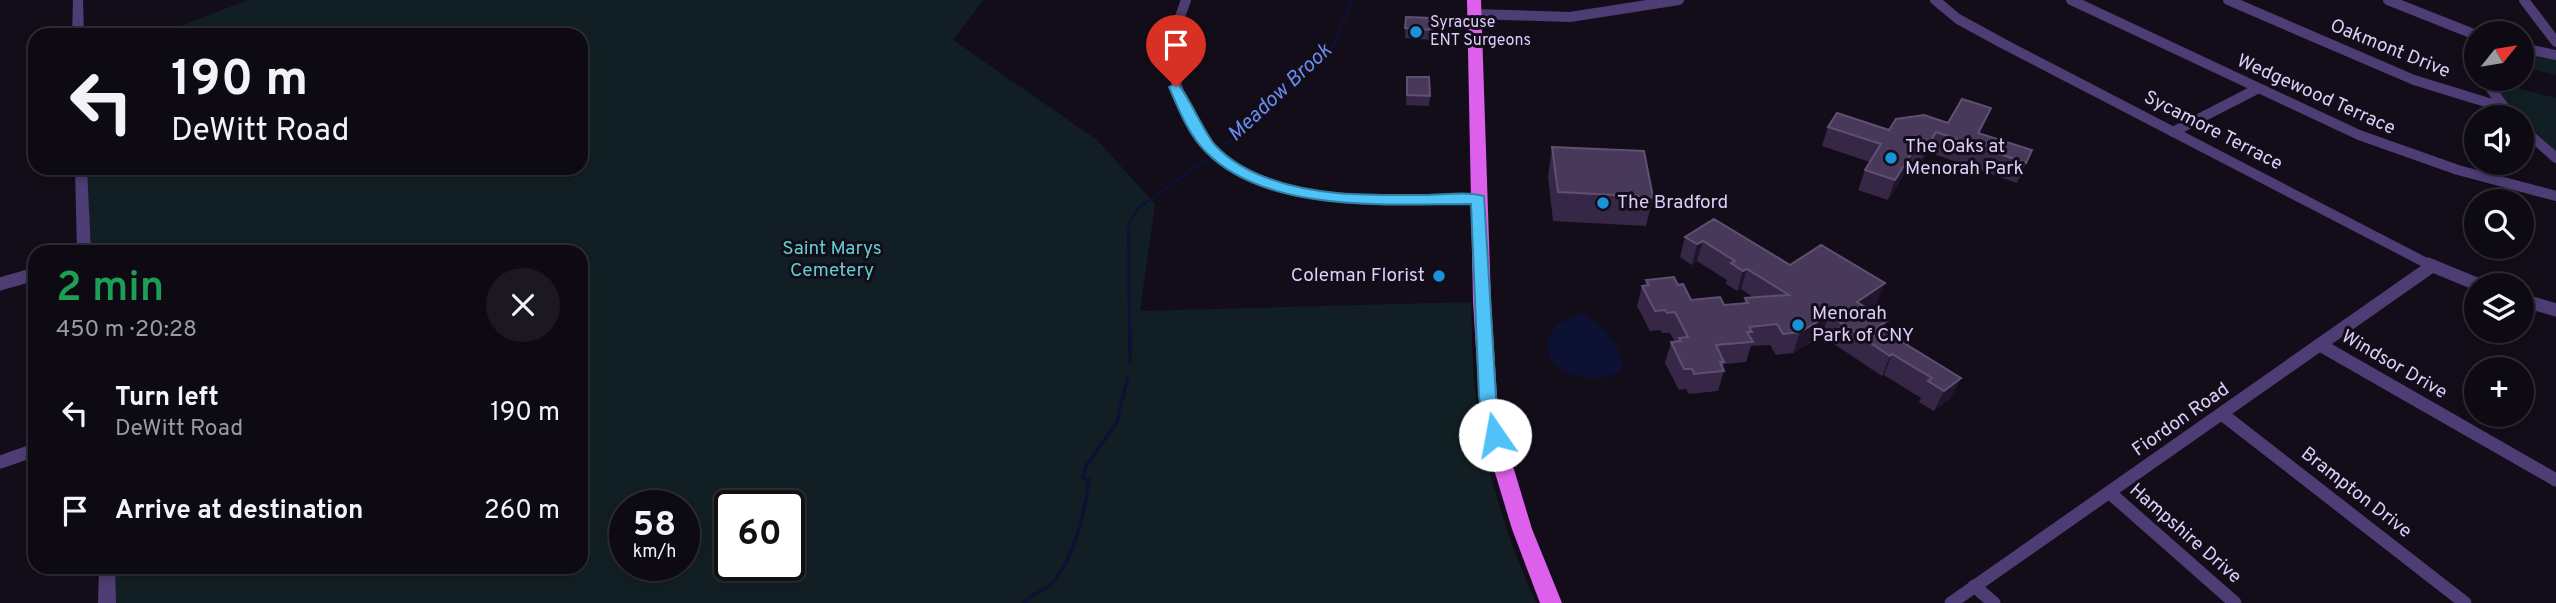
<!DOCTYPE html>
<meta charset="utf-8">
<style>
:root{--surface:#0e0a14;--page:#1c1822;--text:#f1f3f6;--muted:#9b9aa0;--line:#2e2b34}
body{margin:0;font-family:Overpass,sans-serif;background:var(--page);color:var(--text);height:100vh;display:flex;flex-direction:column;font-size:26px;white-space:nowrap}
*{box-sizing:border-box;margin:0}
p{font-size:23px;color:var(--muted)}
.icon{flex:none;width:38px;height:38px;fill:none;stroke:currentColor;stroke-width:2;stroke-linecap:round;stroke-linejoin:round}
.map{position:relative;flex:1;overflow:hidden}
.panel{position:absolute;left:28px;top:245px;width:560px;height:329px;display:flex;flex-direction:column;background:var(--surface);border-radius:21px;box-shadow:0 4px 10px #0003,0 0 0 2px var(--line)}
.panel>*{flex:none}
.banner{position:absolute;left:28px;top:28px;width:560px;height:147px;border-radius:21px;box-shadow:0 4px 10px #0003,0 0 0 2px var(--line);background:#0e0a14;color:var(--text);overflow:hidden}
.needle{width:46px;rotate:60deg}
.tools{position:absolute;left:2464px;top:21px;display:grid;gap:14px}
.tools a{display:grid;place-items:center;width:70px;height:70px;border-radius:50%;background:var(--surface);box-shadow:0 4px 10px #0003,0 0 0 2px var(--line);font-size:35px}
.speed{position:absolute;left:609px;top:490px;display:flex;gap:14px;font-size:35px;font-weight:700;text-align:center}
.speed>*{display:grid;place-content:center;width:91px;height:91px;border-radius:50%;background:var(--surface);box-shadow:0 4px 10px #0003,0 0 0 2px var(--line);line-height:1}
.speed small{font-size:18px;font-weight:400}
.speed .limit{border:4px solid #111;border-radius:10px;background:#fff;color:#111}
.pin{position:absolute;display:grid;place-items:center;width:60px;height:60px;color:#fff;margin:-72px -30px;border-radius:50% 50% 50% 0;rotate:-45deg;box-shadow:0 0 7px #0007}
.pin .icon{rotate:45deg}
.me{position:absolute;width:77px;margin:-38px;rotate:348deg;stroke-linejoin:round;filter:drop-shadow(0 0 5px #0008)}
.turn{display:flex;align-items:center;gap:24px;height:147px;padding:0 28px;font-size:32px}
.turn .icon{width:91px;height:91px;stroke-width:2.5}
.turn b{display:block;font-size:49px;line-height:60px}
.round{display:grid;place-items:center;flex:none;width:74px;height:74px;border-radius:37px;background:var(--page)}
.headline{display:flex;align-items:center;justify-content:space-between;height:119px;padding:0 28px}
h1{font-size:42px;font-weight:600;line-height:52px;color:#1e9e55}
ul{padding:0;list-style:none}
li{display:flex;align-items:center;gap:21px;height:98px;padding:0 28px}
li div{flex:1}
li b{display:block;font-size:26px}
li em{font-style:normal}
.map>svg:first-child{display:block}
.green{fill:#111f24;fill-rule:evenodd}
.water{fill:#0d1133}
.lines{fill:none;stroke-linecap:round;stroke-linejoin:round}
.stream-far1{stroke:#0d1133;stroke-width:2.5}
.stream{stroke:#0d1133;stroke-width:3.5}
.minor-far1{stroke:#4e3d74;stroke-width:10}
.minor{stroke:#4e3d74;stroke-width:13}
.tertiary{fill:#4e3d74;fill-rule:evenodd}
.primary{fill:#dd60ec;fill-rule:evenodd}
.wall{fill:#362746}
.shaded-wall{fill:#20152d}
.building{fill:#48395a;stroke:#5f5073;stroke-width:2}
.route{fill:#4fc3f7;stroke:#337fa1;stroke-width:2}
.poi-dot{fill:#1a92d8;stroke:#130d1a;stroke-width:2.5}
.labels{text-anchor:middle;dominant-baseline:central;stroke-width:6;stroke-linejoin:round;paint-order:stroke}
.far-poi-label{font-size:16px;fill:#ddcdf9;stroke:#130d1a;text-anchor:start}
.street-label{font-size:19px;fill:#ddcdf9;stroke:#130d1a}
.poi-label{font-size:19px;fill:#ddcdf9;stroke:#130d1a;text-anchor:start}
.park-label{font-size:19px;fill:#62cdcf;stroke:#130d1a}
.water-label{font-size:21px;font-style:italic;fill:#678bed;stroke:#130d1a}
</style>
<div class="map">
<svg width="2556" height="603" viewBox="0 0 2556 603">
<rect width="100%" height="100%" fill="#130d1a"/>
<g class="green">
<path d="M248 0H983L953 40 1097 140 1155 204 1140 311 1471 302C1472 334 1472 367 1476 398 1484 465 1508 542 1536 603H107V567H581V252H84L81 168H581V35H157ZM625 506H684V565H625ZM730 506H789V565H730Z"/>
<path d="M2522 49 2556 58V75L2522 67Z"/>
<path d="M2491 79H2520V89L2556 98V152L2508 106Z"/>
</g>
<path class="water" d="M1580 314C1604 323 1619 343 1624 367 1620 370 1615 374 1610 376 1588 382 1547 374 1547 345 1548 339 1553 331 1556 325Z"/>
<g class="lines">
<g class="stream-far1">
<path d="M1223 146 1268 111 1307 67 1333 47 1352 0"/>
<path d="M1129 266 1128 226 1138 208 1206 160"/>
</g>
<g class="stream">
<path d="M1129 264 1130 362"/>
<path d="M1024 603C1033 593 1047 590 1055 580 1075 554 1085 512 1089 480L1083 478 1086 466 1117 422 1128 376"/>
</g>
<g class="minor-far1">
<path d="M1186 0C1171 37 1168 77 1188 113 1192 121 1196 130 1201 137 1258 212 1394 200 1478 199"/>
<path d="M1935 0 1958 19 2000 42 2432 266"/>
<path d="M2071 0 2359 135 2458 170 2556 196"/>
<path d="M2228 0 2414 80 2502 107"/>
<path d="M2388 0 2476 35"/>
<path d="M2524 0 2556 42"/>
<path d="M1474 14 1570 17 1679 0"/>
<path d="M2522 48 2556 55"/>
<path d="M2484 79 2511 117"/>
<path d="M2522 128 2556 158"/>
<path d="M2173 132 2257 89"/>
</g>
<g class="minor">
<path d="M2428 264 2479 285"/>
<path d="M0 284 35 274"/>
<path d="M2522 300 2556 310"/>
<path d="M2322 346 2556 480"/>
<path d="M2222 414 2465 603"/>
<path d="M0 462 35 450"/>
<path d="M2110 493 2235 603"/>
<path d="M1974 586 1994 603"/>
<path d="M1951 603 2432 266"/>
</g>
<g class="tertiary">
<path d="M73 0H83L84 35H72Z"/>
<path d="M75 168H87L91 252H77Z"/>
<path d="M99 567H115L116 603H98Z"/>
</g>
<path class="primary" d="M1467 0H1481L1491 301 1497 397 1509 453 1532 529 1562 603H1540L1512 529 1489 453 1479 397 1473 301Z"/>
</g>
<g class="wall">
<path d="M1406 17 1432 18 1431 40 1405 38Z"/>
<path d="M1407 77 1430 96 1429 106 1406 105Z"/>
<path d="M1991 108 1980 134 2032 150 2017 183 1928 152 1916 173 1907 170 1888 200 1858 190 1865 170 1870 162 1822 146 1828 127 1889 130 1948 123Z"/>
<path d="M1552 147 1653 197 1646 226 1553 221 1548 176Z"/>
<path d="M1714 219 1790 265 1877 303 1869 309 1883 330 1951 398 1934 411 1919 402 1921 398 1884 375 1882 376 1822 336 1793 353 1776 355 1770 345 1751 346 1746 362 1724 364 1723 368 1724 371 1718 391 1689 394 1686 389 1679 390 1665 363 1671 342H1675L1670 333H1662L1660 330 1650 331 1637 306 1642 286 1645 285 1646 280 1678 285 1691 300 1724 305 1744 303 1745 298H1754L1741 289 1737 291 1726 284 1727 280 1697 261 1692 265 1680 257 1685 237Z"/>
</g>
<g class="shaded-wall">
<path d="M1991 108 1983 127 1974 145 1978 133Z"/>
<path d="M1936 132 1928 152 1916 173 1924 153Z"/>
<path d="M1914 150 1907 170 1888 200 1895 180Z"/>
<path d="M1703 241 1697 261 1692 265 1697 244Z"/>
<path d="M1747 269 1741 289 1737 291 1743 271Z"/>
<path d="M1885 283 1877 303 1850 323 1857 302Z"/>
<path d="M1829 315 1822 336 1793 353 1800 332Z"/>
<path d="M1887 321 1879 341 1878 327Z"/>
<path d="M1892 354 1884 375 1882 376 1890 356Z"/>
<path d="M1961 378 1951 398 1934 411 1944 391Z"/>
</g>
<g class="building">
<path d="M1406 17 1432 18V30L1405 28Z"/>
<path d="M1407 77H1429L1430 96 1407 95Z"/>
<path d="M1962 99 1991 108 1978 133 2032 150 2026 163 1936 132 1924 153 1914 150 1895 180 1865 170 1881 144 1828 127 1837 113 1889 130 1896 119 1924 115 1948 123Z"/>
<path d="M1552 147 1644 151 1653 197 1558 192Z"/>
<path d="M1714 219 1790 265 1821 245 1885 283 1857 302 1887 321 1878 327 1961 378 1944 391 1928 381 1932 378 1892 354 1890 356 1829 315 1800 332 1783 334 1777 324 1749 327 1752 332H1747L1753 342 1716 345 1724 362H1720L1724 371 1694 374 1692 369H1684L1671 342 1681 341 1679 338 1688 337 1675 312 1667 313 1665 310 1655 311 1642 286 1649 285 1646 280 1674 277 1678 285 1683 284 1691 300 1720 297 1724 305 1748 303 1745 298 1789 295 1747 269 1743 271 1731 263 1735 261 1703 241 1697 244 1685 237Z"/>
</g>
<path class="route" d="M1176 83C1184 86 1204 133 1215 145 1230 161 1250 172 1270 179 1319 197 1373 195 1424 195 1443 195 1465 191 1484 196L1496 397 1504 435 1502 439H1489L1487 435 1479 397 1471 204C1391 204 1267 214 1206 152 1188 134 1179 110 1169 87Z"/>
<g class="poi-dot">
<circle cx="1416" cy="32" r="7"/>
<circle cx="1891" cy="158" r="7"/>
<circle cx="1603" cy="203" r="7"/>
<circle cx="1439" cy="276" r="7"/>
<circle cx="1798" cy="325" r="7"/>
</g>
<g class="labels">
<g class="far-poi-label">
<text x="1430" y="23">Syracuse<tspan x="1430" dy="18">ENT Surgeons</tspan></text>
</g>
<g class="street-label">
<text transform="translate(2390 49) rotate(22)">Oakmont Drive</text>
<text transform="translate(2316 95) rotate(24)">Wedgewood Terrace</text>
<text transform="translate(2213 131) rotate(27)">Sycamore Terrace</text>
<text transform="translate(2394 365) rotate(30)">Windsor Drive</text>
<text transform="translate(2181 420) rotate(-35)">Fiordon Road</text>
<text transform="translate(2356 493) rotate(38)">Brampton Drive</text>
<text transform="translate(2185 534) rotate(41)">Hampshire Drive</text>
</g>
<g class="poi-label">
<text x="1905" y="147">The Oaks at<tspan x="1905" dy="22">Menorah Park</tspan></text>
<text x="1617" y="203">The Bradford</text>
<text x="1425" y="276" text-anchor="end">Coleman Florist</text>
<text x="1812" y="314">Menorah<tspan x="1812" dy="22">Park of CNY</tspan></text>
</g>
<g class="park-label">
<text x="832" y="249">Saint Marys<tspan x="832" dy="22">Cemetery</tspan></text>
</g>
<g class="water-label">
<text transform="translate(1280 93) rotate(-43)">Meadow Brook</text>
</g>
</g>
</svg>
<div class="tools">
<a><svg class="needle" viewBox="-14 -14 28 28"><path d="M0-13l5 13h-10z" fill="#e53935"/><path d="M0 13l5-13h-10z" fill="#9b9aa0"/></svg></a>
<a><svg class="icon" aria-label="sound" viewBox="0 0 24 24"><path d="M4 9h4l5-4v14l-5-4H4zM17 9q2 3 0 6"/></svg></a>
<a><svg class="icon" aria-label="search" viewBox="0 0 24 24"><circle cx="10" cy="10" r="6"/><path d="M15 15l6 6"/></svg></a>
<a><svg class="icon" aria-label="layers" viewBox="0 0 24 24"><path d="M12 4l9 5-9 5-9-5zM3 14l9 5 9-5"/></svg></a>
<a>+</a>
</div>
<div class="speed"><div>58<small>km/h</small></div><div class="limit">60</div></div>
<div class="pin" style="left:1176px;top:87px;background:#d93025"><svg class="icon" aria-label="arrive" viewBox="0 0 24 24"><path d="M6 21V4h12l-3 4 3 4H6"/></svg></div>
<svg class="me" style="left:1495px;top:435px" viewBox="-20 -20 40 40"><circle r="19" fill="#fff"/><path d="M0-13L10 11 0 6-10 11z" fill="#4fc3f7"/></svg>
<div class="banner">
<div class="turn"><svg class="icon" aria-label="left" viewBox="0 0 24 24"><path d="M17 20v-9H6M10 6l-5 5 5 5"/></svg><div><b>190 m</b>DeWitt Road</div></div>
</div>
<section class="panel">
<div class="headline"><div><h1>2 min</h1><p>450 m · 20:28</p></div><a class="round"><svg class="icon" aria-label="close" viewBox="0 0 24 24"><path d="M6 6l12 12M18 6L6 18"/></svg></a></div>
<ul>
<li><svg class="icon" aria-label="left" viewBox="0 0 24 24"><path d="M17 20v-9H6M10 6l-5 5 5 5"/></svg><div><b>Turn left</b><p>DeWitt Road</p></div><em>190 m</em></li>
<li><svg class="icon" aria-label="arrive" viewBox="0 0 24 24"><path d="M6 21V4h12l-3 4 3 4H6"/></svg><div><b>Arrive at destination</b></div><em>260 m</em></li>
</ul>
</section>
</div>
